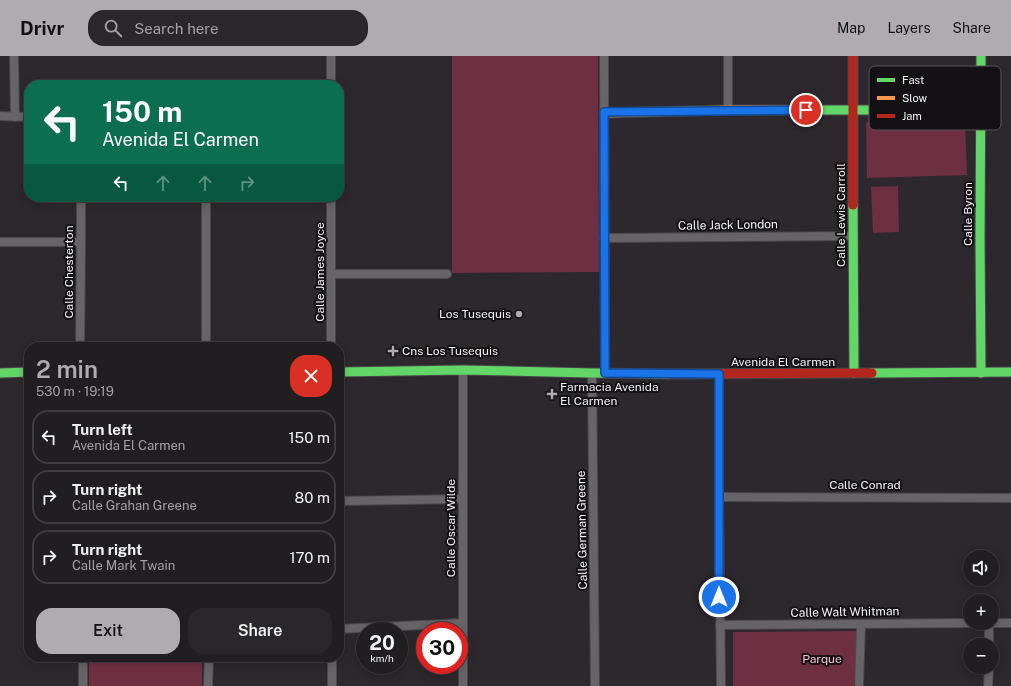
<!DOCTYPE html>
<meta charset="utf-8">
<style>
:root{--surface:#211e22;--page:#29272a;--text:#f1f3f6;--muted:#a2a2a5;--line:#3e3c40;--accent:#afabaf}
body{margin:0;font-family:"Public Sans",sans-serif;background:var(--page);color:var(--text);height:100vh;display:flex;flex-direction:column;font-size:15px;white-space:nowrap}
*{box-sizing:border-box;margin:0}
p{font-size:13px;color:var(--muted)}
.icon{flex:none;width:22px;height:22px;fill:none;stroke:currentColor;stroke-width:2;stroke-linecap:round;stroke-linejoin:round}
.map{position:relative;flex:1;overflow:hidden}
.sheet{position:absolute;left:24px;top:286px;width:320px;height:320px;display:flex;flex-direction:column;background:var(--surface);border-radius:16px;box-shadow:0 2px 10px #0003,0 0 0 1px var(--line)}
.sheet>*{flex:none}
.banner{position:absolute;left:24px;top:24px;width:320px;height:122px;border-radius:16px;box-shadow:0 2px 10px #0003,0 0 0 1px var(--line);background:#0b6e4f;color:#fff;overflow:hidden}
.buttons{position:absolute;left:963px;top:494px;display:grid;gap:8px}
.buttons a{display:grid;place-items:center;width:36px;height:36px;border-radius:50%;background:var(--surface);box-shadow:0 2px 10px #0003,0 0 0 1px var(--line);font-size:20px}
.speed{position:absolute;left:356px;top:566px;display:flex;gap:8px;font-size:20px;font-weight:700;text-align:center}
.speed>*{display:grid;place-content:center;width:52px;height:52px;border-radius:50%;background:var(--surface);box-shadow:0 2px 10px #0003,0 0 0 1px var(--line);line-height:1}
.speed small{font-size:10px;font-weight:400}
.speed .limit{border:6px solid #d22;background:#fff;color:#111}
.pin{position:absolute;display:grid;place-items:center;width:34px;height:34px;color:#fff;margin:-17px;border:2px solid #fff;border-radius:50%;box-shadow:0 1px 4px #0007}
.me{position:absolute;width:44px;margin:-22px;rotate:0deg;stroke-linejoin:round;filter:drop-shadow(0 0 3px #0008)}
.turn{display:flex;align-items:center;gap:14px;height:84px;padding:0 12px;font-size:18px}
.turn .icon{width:52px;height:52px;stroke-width:2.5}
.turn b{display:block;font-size:28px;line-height:34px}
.lanes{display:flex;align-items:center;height:38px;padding:0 12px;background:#0003;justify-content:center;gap:20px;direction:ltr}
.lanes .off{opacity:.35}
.round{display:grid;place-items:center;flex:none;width:42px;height:42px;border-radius:16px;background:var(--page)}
.headline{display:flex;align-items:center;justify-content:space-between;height:68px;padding:0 12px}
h1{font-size:24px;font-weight:600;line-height:30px;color:var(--accent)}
.button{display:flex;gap:8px;margin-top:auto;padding:8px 12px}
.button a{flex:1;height:46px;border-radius:16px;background:var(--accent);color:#111;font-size:16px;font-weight:600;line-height:46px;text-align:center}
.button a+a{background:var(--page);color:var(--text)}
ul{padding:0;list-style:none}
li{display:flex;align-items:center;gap:12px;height:54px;margin:0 8px 6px;padding:0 4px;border:2px solid var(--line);border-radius:16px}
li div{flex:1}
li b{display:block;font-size:15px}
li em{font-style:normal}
header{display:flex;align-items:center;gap:24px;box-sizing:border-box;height:56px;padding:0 20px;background:var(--accent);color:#111}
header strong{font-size:19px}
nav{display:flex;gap:22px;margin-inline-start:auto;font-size:14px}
.search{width:280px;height:36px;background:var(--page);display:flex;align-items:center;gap:10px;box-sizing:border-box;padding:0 14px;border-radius:16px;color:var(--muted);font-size:15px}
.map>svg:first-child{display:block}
.green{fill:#6f2f43}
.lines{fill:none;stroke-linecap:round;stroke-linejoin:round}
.street-casing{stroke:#4a474a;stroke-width:10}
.fast-casing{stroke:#4a474a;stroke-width:11}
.slow-casing{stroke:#4a474a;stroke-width:11}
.jam-casing{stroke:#4a474a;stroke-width:11}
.street{stroke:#666466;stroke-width:8}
.fast{stroke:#63d668;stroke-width:9}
.slow{stroke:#ff974d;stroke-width:9}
.jam{stroke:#b3261e;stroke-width:9}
.route-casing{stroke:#114b97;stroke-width:10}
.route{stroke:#1a73e8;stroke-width:7}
.poi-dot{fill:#afabaf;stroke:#141114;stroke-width:1.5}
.labels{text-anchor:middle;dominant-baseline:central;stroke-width:4;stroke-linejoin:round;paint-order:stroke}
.street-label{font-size:12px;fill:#f5f1f5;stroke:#141114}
.poi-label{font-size:12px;fill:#f5f1f5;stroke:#141114;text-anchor:start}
.park-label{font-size:12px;fill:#f5c3ce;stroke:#141114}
.key{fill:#141114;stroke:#585458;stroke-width:1}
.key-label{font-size:11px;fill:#f5f1f5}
</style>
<header>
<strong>Drivr</strong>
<div class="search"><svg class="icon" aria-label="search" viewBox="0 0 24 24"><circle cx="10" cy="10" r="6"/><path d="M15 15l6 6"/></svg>Search here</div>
<nav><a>Map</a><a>Layers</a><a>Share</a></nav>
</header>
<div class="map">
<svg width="1011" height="630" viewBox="0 0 1011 630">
<rect width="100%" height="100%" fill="#2c282d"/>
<g class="green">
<path d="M452 0H598L599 216 452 217Z"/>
<path d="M965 63 967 119 867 122 866 66Z"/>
<path d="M898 130 899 176 873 177 871 131Z"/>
<path d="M860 575 858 630H733V576Z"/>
<rect x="89" y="601" width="113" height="29"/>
</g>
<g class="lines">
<g class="street-casing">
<g id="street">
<path d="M14 0 15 61"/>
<path d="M331 0V29"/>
<path d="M604 0 605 317"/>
<path d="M728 54V0"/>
<path d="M0 60 29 61"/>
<path d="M206 141V291"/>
<path d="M604 182 853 180"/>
<path d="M0 186H81"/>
<path d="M332 218H447"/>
<path d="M80 291 81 186V141"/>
<path d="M331 291V141"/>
<path d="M592 317 595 630"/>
<path d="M719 318V441L721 630"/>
<path d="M719 441 1011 442"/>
<path d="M339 445 463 443"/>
<path d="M992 567H1011"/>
<path d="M720 569 970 567"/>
<path d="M339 573 463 567"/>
<path d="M989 589V567"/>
<path d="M83 601V630"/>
<path d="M208 630 209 601"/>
<path d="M332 630V601"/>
<path d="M463 630V314"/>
<path d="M859 630 861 568"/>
<path d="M988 630 989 611"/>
</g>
</g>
<g class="fast-casing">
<g id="fast">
<path d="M981 0 980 183 981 317"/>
<path d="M790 54H981"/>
<path d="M853 149 854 317"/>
<path d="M339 316 463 314 592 317 669 318"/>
<path d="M0 317 29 316"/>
<path d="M872 317 1011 316"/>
</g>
</g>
<g class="slow-casing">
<path id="slow" d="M604 57 728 54H790"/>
</g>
<g class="jam-casing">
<g id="jam">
<path d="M853 0V149"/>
<path d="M669 318 872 317"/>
</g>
</g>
<use href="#street" class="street"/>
<use href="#fast" class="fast"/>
<use href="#slow" class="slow"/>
<use href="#jam" class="jam"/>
</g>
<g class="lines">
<g class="route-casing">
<path id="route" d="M719 541V318L605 317 604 56 806 54"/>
</g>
<use href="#route" class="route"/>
</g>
<g class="poi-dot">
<circle cx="519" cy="258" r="4"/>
<path d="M391 289h4v4h4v4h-4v4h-4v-4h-4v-4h4z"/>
<path d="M550 332h4v4h4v4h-4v4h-4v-4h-4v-4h4z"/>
</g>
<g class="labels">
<g class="street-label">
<text transform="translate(968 158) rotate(-90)">Calle Byron</text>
<text transform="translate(841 159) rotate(-90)">Calle Lewis Carroll</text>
<text transform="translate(728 169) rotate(-1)">Calle Jack London</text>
<text transform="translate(69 216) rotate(-90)">Calle Chesterton</text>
<text transform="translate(320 216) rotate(-90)">Calle James Joyce</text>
<text x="783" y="306">Avenida El Carmen</text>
<text x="865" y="429">Calle Conrad</text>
<text transform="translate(451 472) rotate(-90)">Calle Oscar Wilde</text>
<text transform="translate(582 474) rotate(-91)">Calle German Greene</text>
<text transform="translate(845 556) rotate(-1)">Calle Walt Whitman</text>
</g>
<g class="poi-label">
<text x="511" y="258" text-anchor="end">Los Tusequis</text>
<text x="402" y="295">Cns Los Tusequis</text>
<text x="560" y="331">Farmacia Avenida<tspan x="560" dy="14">El Carmen</tspan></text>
</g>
<g class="park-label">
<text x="822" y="603">Parque</text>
</g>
</g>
<rect x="869" y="10" width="132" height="64" rx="6" class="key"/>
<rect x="877" y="22" width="18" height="4" fill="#63d668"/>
<rect x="877" y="40" width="18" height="4" fill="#ff974d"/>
<rect x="877" y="58" width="18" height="4" fill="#b3261e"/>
<g class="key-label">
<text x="902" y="28">Fast</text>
<text x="902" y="46">Slow</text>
<text x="902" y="64">Jam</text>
</g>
</svg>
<div class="buttons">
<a><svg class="icon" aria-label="sound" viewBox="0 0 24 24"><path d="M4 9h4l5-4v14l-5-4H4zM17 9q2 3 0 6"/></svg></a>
<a>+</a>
<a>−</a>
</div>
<div class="speed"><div>20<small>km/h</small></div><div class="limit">30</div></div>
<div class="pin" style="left:806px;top:54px;background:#d93025"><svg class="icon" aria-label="arrive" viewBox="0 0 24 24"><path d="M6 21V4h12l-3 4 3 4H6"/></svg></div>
<svg class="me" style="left:719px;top:541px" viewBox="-20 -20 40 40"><circle r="17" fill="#1a73e8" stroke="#fff" stroke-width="3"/><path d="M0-11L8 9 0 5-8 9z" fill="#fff"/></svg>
<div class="banner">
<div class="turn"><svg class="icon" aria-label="left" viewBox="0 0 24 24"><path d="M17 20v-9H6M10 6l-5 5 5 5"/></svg><div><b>150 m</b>Avenida El Carmen</div></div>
<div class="lanes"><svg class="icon" aria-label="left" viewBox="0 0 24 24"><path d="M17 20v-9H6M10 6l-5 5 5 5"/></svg><svg class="icon off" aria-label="ahead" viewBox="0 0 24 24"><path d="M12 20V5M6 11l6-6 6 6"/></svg><svg class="icon off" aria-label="ahead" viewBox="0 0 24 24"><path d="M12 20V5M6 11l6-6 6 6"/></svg><svg class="icon off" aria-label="right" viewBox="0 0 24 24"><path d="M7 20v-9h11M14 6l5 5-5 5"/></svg></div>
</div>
<section class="sheet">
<div class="headline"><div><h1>2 min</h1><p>530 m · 19:19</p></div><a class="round" style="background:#d93025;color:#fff"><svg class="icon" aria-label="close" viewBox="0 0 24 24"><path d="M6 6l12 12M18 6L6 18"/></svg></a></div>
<ul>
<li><svg class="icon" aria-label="left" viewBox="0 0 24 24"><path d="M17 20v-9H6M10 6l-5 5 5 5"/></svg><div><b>Turn left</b><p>Avenida El Carmen</p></div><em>150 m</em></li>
<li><svg class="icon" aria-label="right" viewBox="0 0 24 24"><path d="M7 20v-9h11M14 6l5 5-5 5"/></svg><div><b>Turn right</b><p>Calle Grahan Greene</p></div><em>80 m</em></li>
<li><svg class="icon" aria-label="right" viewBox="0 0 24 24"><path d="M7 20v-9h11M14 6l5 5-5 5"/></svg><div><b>Turn right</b><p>Calle Mark Twain</p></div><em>170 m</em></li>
</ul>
<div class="button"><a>Exit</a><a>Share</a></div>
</section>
</div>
